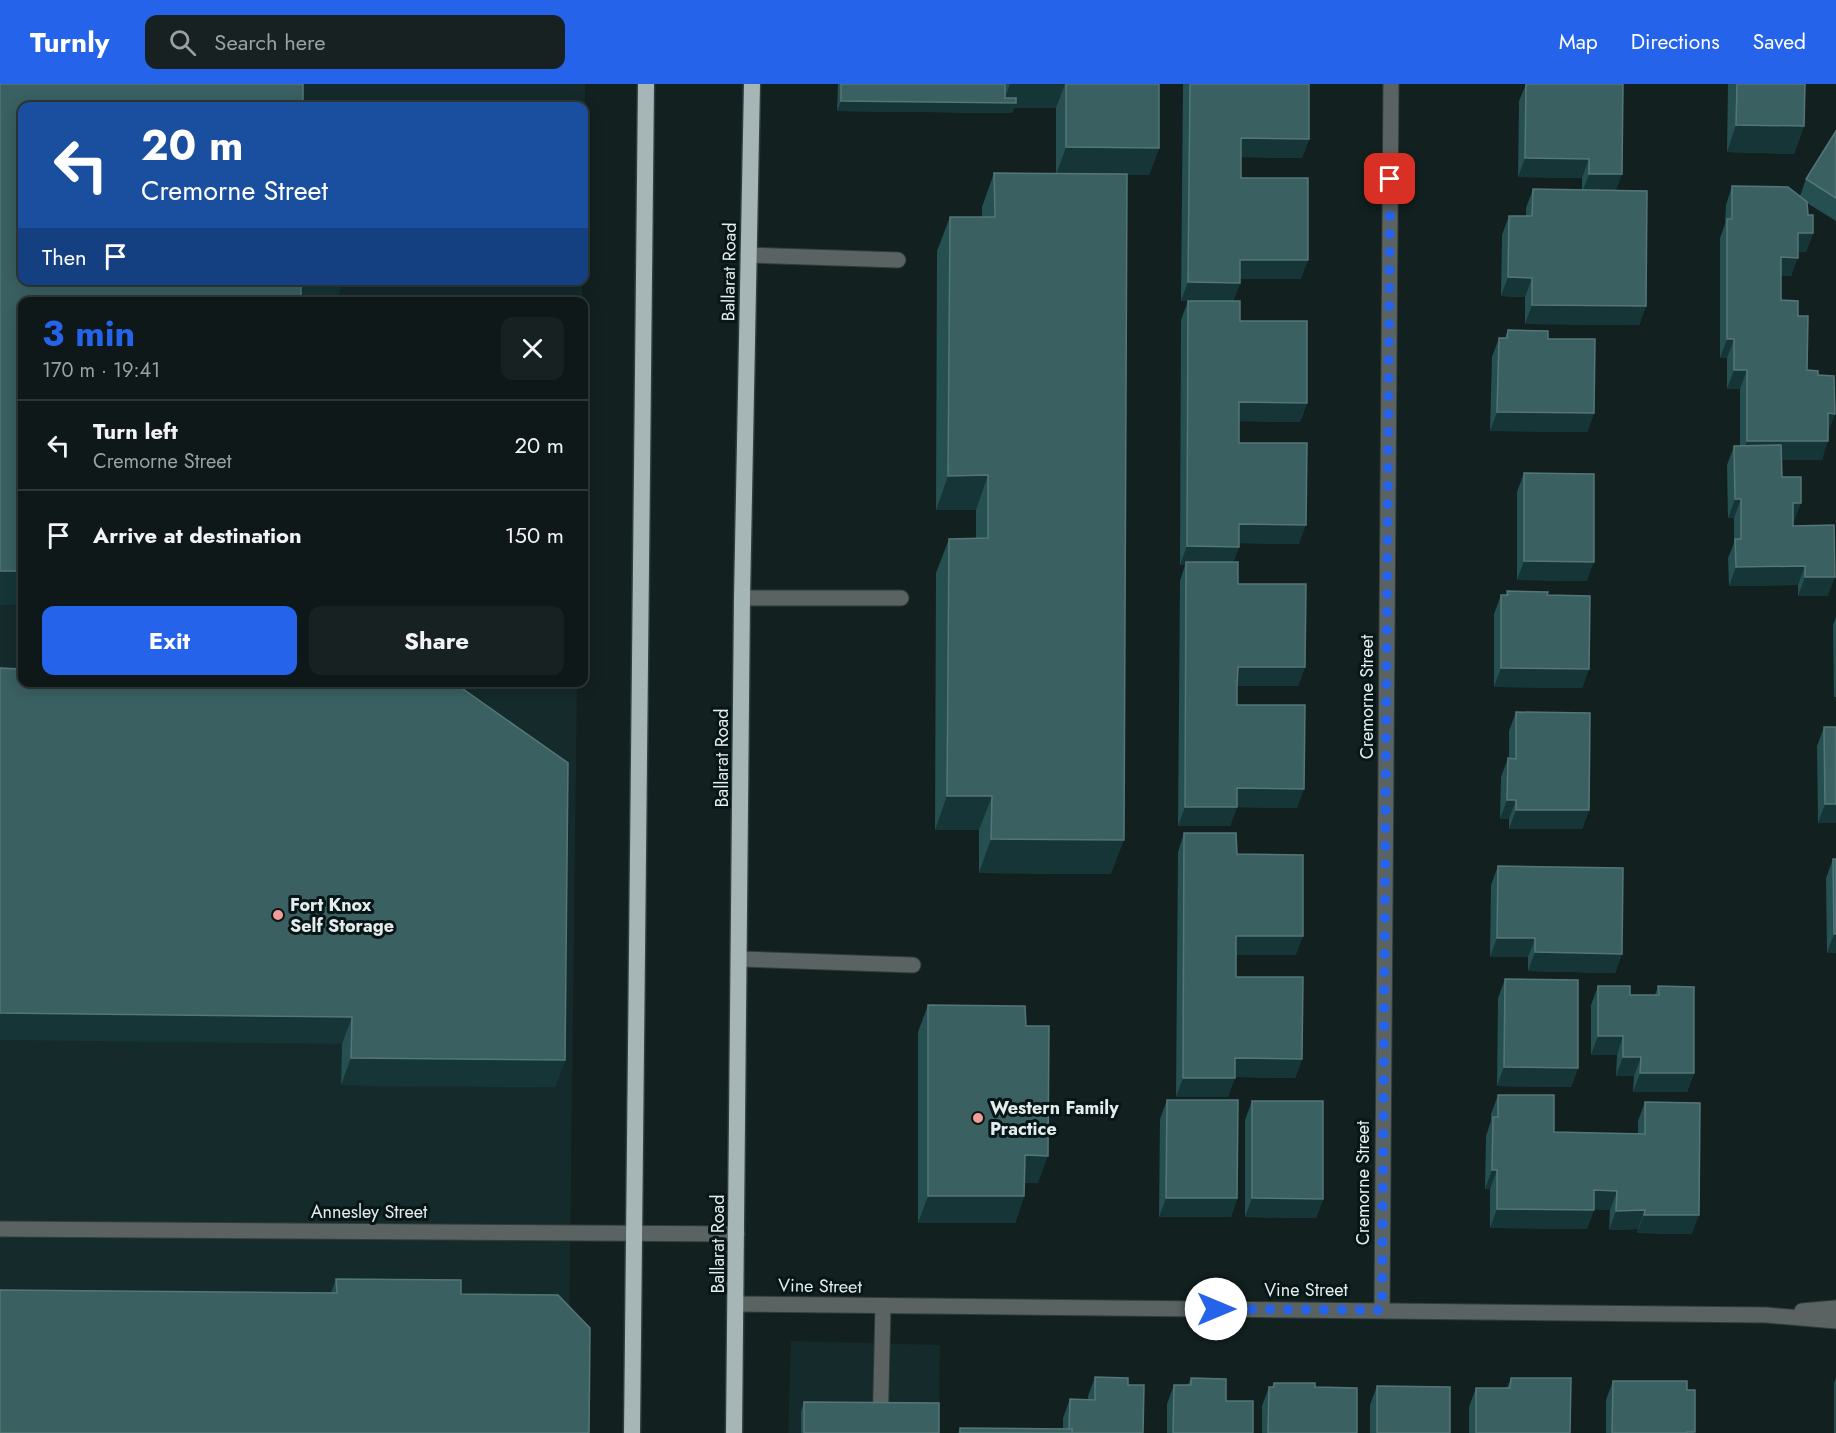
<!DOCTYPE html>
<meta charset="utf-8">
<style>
:root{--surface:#0e1818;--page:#172121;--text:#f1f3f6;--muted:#9ba0a2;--line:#2e3737;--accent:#2563eb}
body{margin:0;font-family:Jost,sans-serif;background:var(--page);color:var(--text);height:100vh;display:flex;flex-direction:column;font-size:22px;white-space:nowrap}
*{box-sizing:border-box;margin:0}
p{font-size:20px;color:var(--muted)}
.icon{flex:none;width:33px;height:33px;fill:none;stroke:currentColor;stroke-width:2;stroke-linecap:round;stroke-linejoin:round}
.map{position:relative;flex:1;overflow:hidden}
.side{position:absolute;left:18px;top:213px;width:570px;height:390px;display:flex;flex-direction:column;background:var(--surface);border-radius:12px;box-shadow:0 3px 15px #0003,0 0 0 2px var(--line)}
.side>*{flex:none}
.guide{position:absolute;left:18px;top:18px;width:570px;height:183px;border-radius:12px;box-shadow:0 3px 15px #0003,0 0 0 2px var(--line);background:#1a4fa0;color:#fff;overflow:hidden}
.pin{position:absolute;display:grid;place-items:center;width:51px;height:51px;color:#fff;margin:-26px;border-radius:12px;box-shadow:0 3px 9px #0006}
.me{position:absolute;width:66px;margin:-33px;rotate:90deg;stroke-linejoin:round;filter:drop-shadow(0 0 4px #0008)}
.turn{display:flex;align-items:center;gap:21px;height:126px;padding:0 24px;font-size:27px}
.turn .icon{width:78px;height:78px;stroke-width:2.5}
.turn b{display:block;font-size:42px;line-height:51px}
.then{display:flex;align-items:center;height:57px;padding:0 24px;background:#0003;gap:12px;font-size:22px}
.round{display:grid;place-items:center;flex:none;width:63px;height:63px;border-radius:12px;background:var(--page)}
.headline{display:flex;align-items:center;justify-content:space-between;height:102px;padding:0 24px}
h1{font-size:36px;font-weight:700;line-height:45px;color:var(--accent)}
.button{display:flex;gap:12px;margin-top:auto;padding:12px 24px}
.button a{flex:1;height:69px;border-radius:12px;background:var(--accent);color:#fff;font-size:24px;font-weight:700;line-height:69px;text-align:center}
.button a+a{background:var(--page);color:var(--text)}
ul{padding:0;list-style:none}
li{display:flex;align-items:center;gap:18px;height:90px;padding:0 24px;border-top:2px solid var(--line)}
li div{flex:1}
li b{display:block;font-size:22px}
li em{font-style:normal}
header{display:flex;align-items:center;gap:36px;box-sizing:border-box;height:84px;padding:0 30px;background:var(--accent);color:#fff}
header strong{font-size:28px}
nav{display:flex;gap:33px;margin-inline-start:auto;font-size:21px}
.search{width:420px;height:54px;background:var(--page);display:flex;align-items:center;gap:15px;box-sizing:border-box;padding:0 21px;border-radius:12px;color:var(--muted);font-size:22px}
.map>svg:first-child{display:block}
.built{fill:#142a2b}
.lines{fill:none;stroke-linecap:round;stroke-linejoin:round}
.service-casing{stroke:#2f3d3d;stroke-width:17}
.minor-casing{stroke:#2f3d3d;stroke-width:17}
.trunk-casing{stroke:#2f3d3d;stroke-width:19}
.service{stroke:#5b6262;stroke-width:15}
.minor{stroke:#5b6262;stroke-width:15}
.trunk{stroke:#a6b6b7;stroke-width:16}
.wall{fill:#254f51}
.shaded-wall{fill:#153536}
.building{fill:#3a6062;stroke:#547677;stroke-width:1.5}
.route{stroke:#2563eb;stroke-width:10;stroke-dasharray:0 18}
.poi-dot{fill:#f59b98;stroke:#091617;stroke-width:2}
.labels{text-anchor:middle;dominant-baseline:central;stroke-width:6;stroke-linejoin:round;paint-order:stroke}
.street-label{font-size:18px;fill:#e4eded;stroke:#091617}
.poi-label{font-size:18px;font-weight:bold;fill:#e4eded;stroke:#091617;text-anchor:start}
</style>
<header>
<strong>Turnly</strong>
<div class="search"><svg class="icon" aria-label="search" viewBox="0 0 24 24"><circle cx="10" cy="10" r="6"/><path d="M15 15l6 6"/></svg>Search here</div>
<nav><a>Map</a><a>Directions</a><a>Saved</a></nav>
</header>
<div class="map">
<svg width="1836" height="1349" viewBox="0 0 1836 1349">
<rect width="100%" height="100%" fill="#122020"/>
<g class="built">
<path d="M0 0H585L584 90V22H22V196L582 197V218H22V598L577 599 568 1349H0Z"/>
<path d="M791 1257 940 1261 939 1349H788Z"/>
</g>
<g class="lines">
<g class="service-casing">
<g id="service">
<path d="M748 171 898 176"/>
<path d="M742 514H901"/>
<path d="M740 875 913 881"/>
<path d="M880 1349 883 1223"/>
</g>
</g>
<g class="minor-casing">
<g id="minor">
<path d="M0 1145 737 1150"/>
<path d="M737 1220 1766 1231 1836 1237"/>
<path d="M1382 1226 1391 0"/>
<path d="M1802 1227 1836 1224"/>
</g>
</g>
<g class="trunk-casing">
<g id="trunk">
<path d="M632 1349 646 0"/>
<path d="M734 1349 742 514 752 0"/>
</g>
</g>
<use href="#service" class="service"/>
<use href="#minor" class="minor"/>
<use href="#trunk" class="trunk"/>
</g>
<g class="wall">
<path d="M838 0H1159V64L1149 91H1127L1111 790 979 789V746H935L936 489 949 455 976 454V426H936L937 167 950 133H982V123L994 89 1056 90V24H1014L1012 29 837 27Z"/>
<path d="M1183 0H1309V55L1302 74 1241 73V94L1301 195H1240V199L1233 217 1240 237 1307 319 1300 338 1239 337V359L1299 460 1239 459V463L1233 478 1238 500 1305 583 1298 602H1237V621L1297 724 1237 723 1230 742H1178L1180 497 1185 481H1180L1181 236 1188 217H1181Z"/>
<path d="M1526 0 1616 106 1646 222 1639 241 1525 240V213L1501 212 1502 151 1509 132H1526V124L1533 105 1582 106V94L1518 93 1519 17Z"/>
<path d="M1728 0H1805L1804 42 1794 70 1727 68Z"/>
<path d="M1836 47V137L1807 119 1808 131 1813 149 1806 168H1798L1791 192H1781V216L1798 232 1807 286 1818 291 1835 330 1828 347 1822 376H1782V393L1794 438H1793V442L1828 512H1798V501L1729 502 1728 474 1734 459V434H1728L1727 381 1734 362H1740V305H1727V274H1720V154L1725 140 1726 121 1732 102 1800 112 1806 95Z"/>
<path d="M1508 246 1548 255 1594 329 1587 348 1490 347 1492 273 1499 254H1505Z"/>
<path d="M1524 389 1587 497 1517 496V408Z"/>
<path d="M1507 507 1547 511 1589 585 1582 604 1494 603V530L1501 511H1506Z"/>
<path d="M1836 533V613H1834L1833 541Z"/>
<path d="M0 584 565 976 555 1003 341 1001 342 960Z"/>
<path d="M1516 628 1589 726 1582 745H1509V735H1500L1501 693 1508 674H1509V647Z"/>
<path d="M1824 643H1836V739H1818L1817 662Z"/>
<path d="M1184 749 1237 770 1296 871H1236V893L1302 975 1295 994 1235 993 1228 1013H1176L1178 768Z"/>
<path d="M1833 775H1836V869H1827L1826 794Z"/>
<path d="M1498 782 1622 870 1615 889 1528 887V873H1490L1491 801Z"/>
<path d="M1505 895 1578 984 1571 1003 1497 1002 1498 914Z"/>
<path d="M1598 902 1630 911H1655L1658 902 1694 989 1687 1008H1633L1634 992H1616L1617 971H1591V921Z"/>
<path d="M928 921 1026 942 1038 1099H1024V1112L1015 1139H918V948Z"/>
<path d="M1498 1011 1554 1048 1638 1050V1037L1645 1018 1692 1150 1637 1149 1638 1145 1609 1146 1610 1126 1594 1125 1587 1145 1490 1144V1105H1485L1486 1052 1491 1037V1030Z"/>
<path d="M1167 1016 1237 1114 1231 1133H1159L1160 1035Z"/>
<path d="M1252 1017 1323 1115 1316 1134 1245 1133V1036Z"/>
<path d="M336 1195 461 1210 331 1209Z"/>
<path d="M1095 1293 1128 1301 1143 1349H958L960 1344 1063 1345V1334L1070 1315 1088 1316V1312Z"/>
<path d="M1191 1294 1226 1317 1253 1349H1167V1320L1174 1301H1188Z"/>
<path d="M1511 1294 1570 1349H1469V1323L1476 1304H1507Z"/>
<path d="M1836 1294V1349H1834V1299Z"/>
<path d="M1613 1297 1687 1306 1694 1349H1606V1316Z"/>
<path d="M1274 1299 1315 1303 1357 1349H1262V1322L1269 1303H1272Z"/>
<path d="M1377 1302 1450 1349H1370V1321Z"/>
<path d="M804 1318 939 1349H801V1328Z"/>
</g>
<g class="shaded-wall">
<path d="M1010 0H1065L1056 24H1014L1012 29 837 27 841 17 1003 19Z"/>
<path d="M1736 41 1804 42 1794 70 1727 68Z"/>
<path d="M1241 54 1309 55 1302 74 1234 73Z"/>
<path d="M1066 63 1159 64 1149 91H1056Z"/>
<path d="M1525 74 1589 75 1582 94 1518 93Z"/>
<path d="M1589 90H1622L1615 109H1582Z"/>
<path d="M1798 149H1813L1806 168H1791Z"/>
<path d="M1781 173 1798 174 1791 192H1774Z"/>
<path d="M1240 176H1308L1301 195H1233Z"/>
<path d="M1508 193 1532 194 1525 213 1501 212Z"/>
<path d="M294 196H344L338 212H289Z"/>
<path d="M1188 198 1240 199 1233 218 1181 217Z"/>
<path d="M1532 221 1646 222 1639 241 1525 240Z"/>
<path d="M1727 255H1734L1727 274H1720Z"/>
<path d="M1734 286H1747L1740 305H1727Z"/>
<path d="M1239 318 1307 319 1300 338 1232 337Z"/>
<path d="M1497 328 1594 329 1587 348 1490 347Z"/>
<path d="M1828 329 1835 330 1828 349Z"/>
<path d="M1747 357H1828L1822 376H1740Z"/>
<path d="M988 391 976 426H936L948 392Z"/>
<path d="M1735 415H1741L1734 434H1728Z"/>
<path d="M1793 419H1801L1794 438H1786Z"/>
<path d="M1239 440 1306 441 1299 460 1232 459Z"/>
<path d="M1187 462 1239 463 1232 482 1186 478 1185 481H1180Z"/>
<path d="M1524 477 1594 478 1587 497 1517 496Z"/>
<path d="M1805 482 1798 501 1729 502 1736 483Z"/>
<rect x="0" y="487" width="22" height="34"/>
<path d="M1805 493H1835L1828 512H1798Z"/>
<path d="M1238 583H1305L1298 602H1231Z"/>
<path d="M1501 584 1589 585 1582 604 1494 603Z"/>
<path d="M1237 704 1304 705 1297 724 1230 723Z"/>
<path d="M947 712H992L979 746H935Z"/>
<path d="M1507 716H1516L1509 735H1500Z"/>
<path d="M1825 720H1836V739H1818Z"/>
<path d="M1185 723H1237L1230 742H1178Z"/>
<path d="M1516 726H1589L1582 745H1509Z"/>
<path d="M991 755 1124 756 1111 790 979 789Z"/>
<path d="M1834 850H1836V869H1827Z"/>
<path d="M1236 852H1303L1296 871H1229Z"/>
<path d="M1497 854H1535L1528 873H1490Z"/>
<path d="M1535 868 1622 870 1615 889 1528 887Z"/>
<path d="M0 929 352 933 342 960 0 956Z"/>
<path d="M1598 952H1623L1617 971H1591Z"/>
<path d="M1623 973H1641L1634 992H1616Z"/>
<path d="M351 974 565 976 555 1003 341 1001Z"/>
<path d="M1235 974 1302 975 1295 994 1228 993Z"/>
<path d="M1504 983 1578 984 1571 1003 1497 1002Z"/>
<path d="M1640 989H1694L1687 1008H1633Z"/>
<path d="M1183 994H1235L1228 1013H1176Z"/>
<path d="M1025 1071 1048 1072 1038 1099H1015Z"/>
<path d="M1492 1086H1497L1490 1105H1485Z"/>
<path d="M1594 1106 1617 1107 1610 1126 1587 1125Z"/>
<path d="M928 1112H1024L1015 1139H918Z"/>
<path d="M1166 1114H1237L1231 1133H1159Z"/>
<path d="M1252 1114 1323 1115 1316 1134 1245 1133Z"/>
<path d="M1497 1125 1594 1126 1587 1145 1490 1144Z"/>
<path d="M1645 1126 1638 1145 1609 1146 1616 1127Z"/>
<path d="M1644 1131H1699L1692 1150 1637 1149Z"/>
</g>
<g class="building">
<path d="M0 0H303V22H22V196H301V218H22V487H0Z"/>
<path d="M841 0H1005V14H1016V19L841 17Z"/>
<path d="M1066 0H1159V64L1066 63Z"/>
<path d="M1190 0H1309V55L1241 54V94H1308V176H1240V199L1188 198Z"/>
<path d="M1526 0H1623L1622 90H1589V75L1525 74Z"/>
<path d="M1737 0H1805L1804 42 1736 41Z"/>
<path d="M1836 47V114L1806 95Z"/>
<path d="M994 89 1127 90 1124 756 991 755 992 712H947L949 455 988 454V391L948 392 950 133H995Z"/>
<path d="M1732 102 1788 103 1807 118 1808 131H1813V149H1798V174L1781 173V216L1798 217V232H1808L1807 286 1818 287V291L1834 292 1835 330 1828 329V357H1747V286H1734V255H1727V135H1732Z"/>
<path d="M1533 105 1647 107 1646 222 1532 221V194L1508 193 1509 132H1532Z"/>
<path d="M1188 217H1240V237H1307V319L1239 318V359H1307L1306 441 1239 440V463L1187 462Z"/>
<path d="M1508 246 1548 247V255H1595L1594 329 1497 328 1499 254H1507Z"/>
<path d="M1781 361 1782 393H1801V419H1793V442L1834 441 1835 493H1805V482L1736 483 1735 455H1741V415H1735L1734 362Z"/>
<path d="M1524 389 1594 390V478L1524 477Z"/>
<path d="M1186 478H1238V500H1306L1305 583H1238L1237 601V621H1305L1304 705 1237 704V723H1185Z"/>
<path d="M1507 507 1548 508 1547 511 1590 512 1589 585 1501 584V511H1508Z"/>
<path d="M0 584 22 585V598H453L568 679 565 976 351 974 352 933 0 929Z"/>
<path d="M1516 628 1590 629 1589 726H1516V716H1507L1508 674 1516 675Z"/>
<path d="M1824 643H1836V720H1825Z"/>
<path d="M1184 749H1236L1237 770 1303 771V852H1236V893H1303L1302 975 1235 974V994H1183Z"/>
<path d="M1833 775H1836V850H1834Z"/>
<path d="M1498 782 1623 784 1622 870 1535 868V854H1497Z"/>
<path d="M1505 895 1578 896V984L1504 983Z"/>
<path d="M1598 902H1630V911H1659L1658 902 1694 903V989H1640L1641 973H1623V952H1598Z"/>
<path d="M928 921 1025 922 1026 942H1049L1048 1072 1025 1071 1024 1112H928Z"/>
<path d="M1498 1011H1554V1048L1645 1050V1018L1700 1019 1699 1131H1644L1645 1126 1616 1127 1617 1107 1594 1106V1126L1497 1125V1086H1492L1493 1033H1498Z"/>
<path d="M1167 1016H1238L1237 1114H1166Z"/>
<path d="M1252 1017H1323V1115L1252 1114Z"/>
<path d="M336 1195 461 1196V1210L558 1211 590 1244 589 1349H0V1206L337 1209Z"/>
<path d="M1095 1293 1128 1294V1301H1144L1143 1349H1072V1345H1069L1070 1315 1095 1316Z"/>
<path d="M1191 1294 1226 1295V1317H1253V1349H1173L1174 1301H1191Z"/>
<path d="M1511 1294H1571L1570 1349H1476V1304H1510Z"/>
<path d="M1613 1297H1687V1306H1695V1348H1687V1349H1612Z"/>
<path d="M1274 1299H1315V1303L1357 1304V1349H1268L1269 1303H1274Z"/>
<path d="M1377 1302 1450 1303V1349H1377Z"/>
<path d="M804 1318 939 1319V1349H804Z"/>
<path d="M960 1344 1072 1345V1349H960Z"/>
</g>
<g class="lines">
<path class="route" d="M1216 1225 1382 1226 1390 95"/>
</g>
<g class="poi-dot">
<circle cx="278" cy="831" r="6"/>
<circle cx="978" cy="1034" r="6"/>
</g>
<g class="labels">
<g class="street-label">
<text transform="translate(729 188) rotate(-89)">Ballarat Road</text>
<text transform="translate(1367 613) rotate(-90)">Cremorne Street</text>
<text transform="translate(722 674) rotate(-90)">Ballarat Road</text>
<text transform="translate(1363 1099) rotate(-90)">Cremorne Street</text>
<text x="369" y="1128">Annesley Street</text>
<text transform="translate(718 1160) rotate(-90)">Ballarat Road</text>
<text transform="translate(820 1202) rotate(1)">Vine Street</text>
<text x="1306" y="1206">Vine Street</text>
</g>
<g class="poi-label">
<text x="290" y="821">Fort Knox<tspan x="290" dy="21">Self Storage</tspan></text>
<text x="990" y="1024">Western Family<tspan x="990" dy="21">Practice</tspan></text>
</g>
</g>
</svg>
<div class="pin" style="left:1390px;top:95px;background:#d93025"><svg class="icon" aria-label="arrive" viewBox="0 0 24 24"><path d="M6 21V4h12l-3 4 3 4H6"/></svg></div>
<svg class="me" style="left:1216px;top:1225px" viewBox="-20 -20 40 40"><circle r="19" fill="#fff"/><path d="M0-13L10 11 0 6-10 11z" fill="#2563eb"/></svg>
<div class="guide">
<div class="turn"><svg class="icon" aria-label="left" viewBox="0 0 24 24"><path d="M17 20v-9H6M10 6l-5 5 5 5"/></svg><div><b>20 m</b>Cremorne Street</div></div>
<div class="then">Then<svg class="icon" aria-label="arrive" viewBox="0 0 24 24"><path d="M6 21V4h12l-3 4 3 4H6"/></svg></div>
</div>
<section class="side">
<div class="headline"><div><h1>3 min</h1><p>170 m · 19:41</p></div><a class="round"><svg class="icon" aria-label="close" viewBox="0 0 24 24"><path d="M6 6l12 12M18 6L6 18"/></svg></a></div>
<ul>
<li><svg class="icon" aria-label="left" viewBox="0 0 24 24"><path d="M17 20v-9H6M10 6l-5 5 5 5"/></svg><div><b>Turn left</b><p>Cremorne Street</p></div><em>20 m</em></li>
<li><svg class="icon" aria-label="arrive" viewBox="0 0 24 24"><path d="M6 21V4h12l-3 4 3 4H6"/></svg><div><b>Arrive at destination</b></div><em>150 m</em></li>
</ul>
<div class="button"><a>Exit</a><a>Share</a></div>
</section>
</div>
